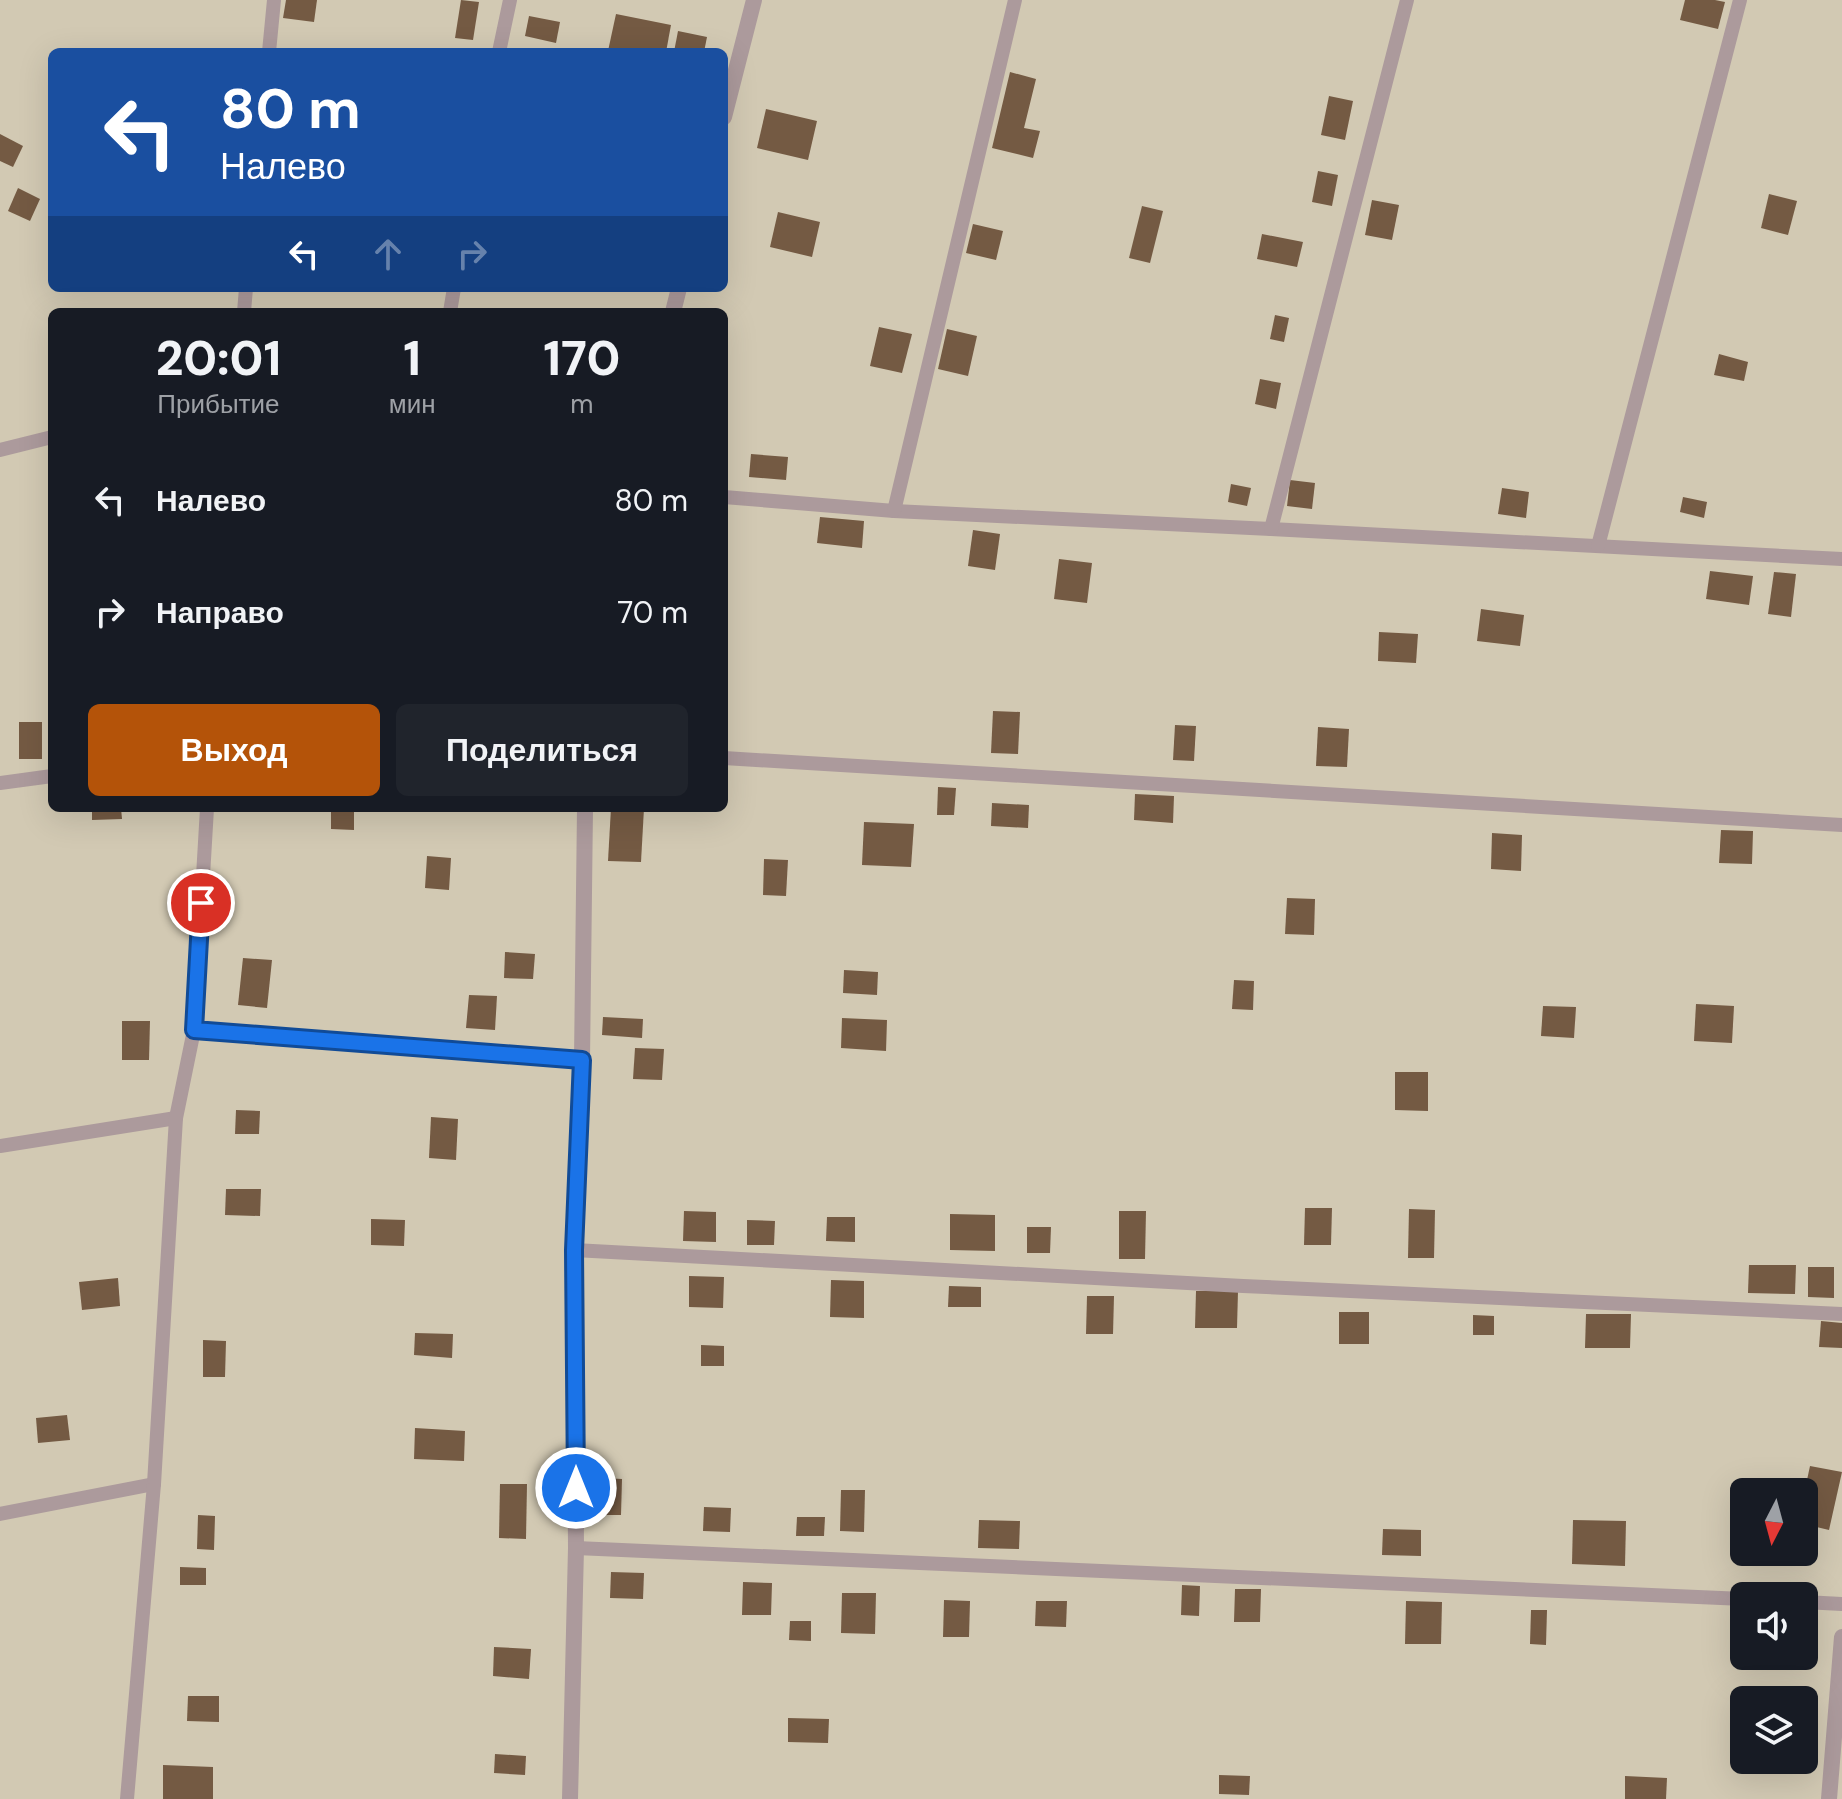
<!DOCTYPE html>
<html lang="ru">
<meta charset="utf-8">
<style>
:root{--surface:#171b24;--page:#20242c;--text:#f1f3f6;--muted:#9ea1a6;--accent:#b45309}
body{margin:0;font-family:"DM Sans",sans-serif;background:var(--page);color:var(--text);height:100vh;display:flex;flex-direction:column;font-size:30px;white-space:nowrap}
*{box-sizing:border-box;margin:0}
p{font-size:26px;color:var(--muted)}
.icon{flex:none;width:44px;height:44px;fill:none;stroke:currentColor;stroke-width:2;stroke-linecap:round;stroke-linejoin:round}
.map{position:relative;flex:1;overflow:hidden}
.sheet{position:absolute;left:48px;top:308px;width:680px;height:504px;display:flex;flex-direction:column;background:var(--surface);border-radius:12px;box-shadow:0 8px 32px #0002}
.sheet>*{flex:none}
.guide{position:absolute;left:48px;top:48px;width:680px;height:244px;border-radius:12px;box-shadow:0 8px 32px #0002;background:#1a4fa0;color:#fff;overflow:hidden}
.needle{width:52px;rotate:186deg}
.buttons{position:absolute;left:1730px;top:1478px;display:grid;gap:16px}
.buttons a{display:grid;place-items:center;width:88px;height:88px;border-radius:12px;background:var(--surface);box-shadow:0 8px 32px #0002;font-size:40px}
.pin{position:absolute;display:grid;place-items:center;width:68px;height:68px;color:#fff;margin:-34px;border:4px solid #fff;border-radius:50%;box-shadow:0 2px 8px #0007}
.me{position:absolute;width:88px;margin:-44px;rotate:0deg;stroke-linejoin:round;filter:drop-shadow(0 0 6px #0008)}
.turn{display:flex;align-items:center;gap:28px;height:168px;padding:0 40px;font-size:36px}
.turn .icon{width:104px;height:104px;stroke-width:2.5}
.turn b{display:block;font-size:56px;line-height:68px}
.lanes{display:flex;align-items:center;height:76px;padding:0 40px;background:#0003;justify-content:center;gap:40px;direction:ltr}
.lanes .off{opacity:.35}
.eta{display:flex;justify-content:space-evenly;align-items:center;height:136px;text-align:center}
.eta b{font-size:48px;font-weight:800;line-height:56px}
.cta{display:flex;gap:16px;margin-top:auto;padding:16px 40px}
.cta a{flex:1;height:92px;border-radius:12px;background:var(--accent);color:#fff;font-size:32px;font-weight:800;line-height:92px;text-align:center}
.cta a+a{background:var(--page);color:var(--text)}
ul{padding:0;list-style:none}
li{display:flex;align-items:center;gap:24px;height:112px;padding:0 40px}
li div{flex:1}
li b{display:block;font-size:30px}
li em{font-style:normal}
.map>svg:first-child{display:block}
.green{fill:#d2c9b3;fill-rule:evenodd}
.building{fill:#745a43}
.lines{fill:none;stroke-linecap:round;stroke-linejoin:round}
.lane{stroke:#ac9a9c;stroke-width:14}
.street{stroke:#ac9a9c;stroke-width:16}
.route-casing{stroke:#114b97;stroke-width:20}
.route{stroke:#1a73e8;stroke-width:14}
</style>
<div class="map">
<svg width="1842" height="1799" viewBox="0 0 1842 1799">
<rect width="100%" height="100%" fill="#f9f9f9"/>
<path class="green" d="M0 0H1842V1799H0ZM52 52H724V288H52ZM52 312H724V808H52ZM1744 1492H1804V1552H1744ZM1744 1596H1804V1656H1744ZM1744 1700H1804V1760H1744Z"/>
<g class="building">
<path d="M286 0H317L314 22 283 18Z"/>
<path d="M461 0 479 2 473 40 455 38Z"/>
<path d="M1685 0H1715L1725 2 1718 29 1680 20Z"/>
<path d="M616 14 671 25 666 52 608 51Z"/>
<path d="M529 16 560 22 556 43 525 36Z"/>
<path d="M678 31 707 37 704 52H674Z"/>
<path d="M1010 72 1036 79 1024 128 1040 131 1033 158 992 148Z"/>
<path d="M1329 96 1353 101 1345 140 1321 135Z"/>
<path d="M766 109 817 121 808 160 757 148Z"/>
<path d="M0 134 23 146 13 167 0 161Z"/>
<path d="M1318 171 1338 175 1332 206 1312 202Z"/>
<path d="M18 188 40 199 30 221 8 211Z"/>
<path d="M1769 194 1797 201 1788 235 1761 228Z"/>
<path d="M1372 200 1399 205 1392 240 1365 235Z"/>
<path d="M1142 206 1163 211 1150 263 1129 258Z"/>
<path d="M778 212 820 222 812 257 770 247Z"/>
<path d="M973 224 1003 231 996 260 966 253Z"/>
<path d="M1262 234 1303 242 1297 267 1257 259Z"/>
<path d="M1275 315 1289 318 1284 342 1270 339Z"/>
<path d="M879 327 912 334 902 373 870 366Z"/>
<path d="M947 329 977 336 968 376 938 369Z"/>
<path d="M1719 354 1748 362 1744 381 1714 375Z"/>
<path d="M1260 379 1281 383 1276 409 1255 404Z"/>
<path d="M751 454 788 457 786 480 749 477Z"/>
<path d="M1290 480 1315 483 1312 509 1287 506Z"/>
<path d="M1231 484 1251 488 1247 506 1228 502Z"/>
<path d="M1502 488 1529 492 1526 518 1498 514Z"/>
<path d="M1683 497 1707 502 1704 518 1680 512Z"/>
<path d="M820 517 864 521 862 548 817 543Z"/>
<path d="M973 530 1000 534 995 570 968 566Z"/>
<path d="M1059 559 1092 563 1087 603 1054 599Z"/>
<path d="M1710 571 1753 576 1749 605 1706 599Z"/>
<path d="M1774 572 1796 574 1791 617 1768 614Z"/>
<path d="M1481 609 1524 615 1520 646 1477 641Z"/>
<path d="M1379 632 1418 634 1416 663 1378 661Z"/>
<path d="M993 711 1020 712 1018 754 991 753Z"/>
<rect x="19" y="722" width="23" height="37"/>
<path d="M1175 725 1196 726 1194 761 1173 760Z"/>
<path d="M1318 727 1349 729 1347 767 1316 766Z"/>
<path d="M938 787 956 788 954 815H937Z"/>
<path d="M1135 794 1174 796 1173 823 1134 820Z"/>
<path d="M992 803 1029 805 1028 828 991 826Z"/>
<path d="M92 808H121L122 819 92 820Z"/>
<path d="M331 808H354V830L331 829Z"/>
<path d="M611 808H644L641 862 608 861Z"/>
<path d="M864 822 914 824 911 867 862 865Z"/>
<path d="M1721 830 1753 831 1752 864 1719 863Z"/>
<path d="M1492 833 1522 835 1521 871 1491 869Z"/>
<path d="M427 856 451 858 449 890 425 888Z"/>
<path d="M764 859 788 860 786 896 763 895Z"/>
<path d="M1287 898 1315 899 1314 935 1285 934Z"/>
<path d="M505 952 535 954 533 979 504 978Z"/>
<path d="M243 958 272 960 267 1008 238 1005Z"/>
<path d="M844 970 878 972 877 995 843 993Z"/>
<path d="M1234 980 1254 981 1253 1010 1232 1009Z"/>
<path d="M469 995 497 996 495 1030 466 1028Z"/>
<path d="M1696 1004 1734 1006 1732 1043 1694 1041Z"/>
<path d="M1543 1006 1576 1007 1574 1038 1541 1036Z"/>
<path d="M603 1017 643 1019 642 1038 602 1035Z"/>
<path d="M842 1018 887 1020 886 1051 841 1048Z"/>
<path d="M122 1021H150L149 1060H122Z"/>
<path d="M635 1048 664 1049 662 1080 633 1079Z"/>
<path d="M1395 1072H1428V1111L1395 1110Z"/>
<path d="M236 1110 260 1111 259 1134H235Z"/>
<path d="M431 1117 458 1119 456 1160 429 1158Z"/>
<path d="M226 1189H261L260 1216 225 1215Z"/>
<path d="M1305 1208H1332L1331 1245H1304Z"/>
<path d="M1409 1209 1435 1210 1434 1258H1408Z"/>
<path d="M684 1211 716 1212V1242L683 1241Z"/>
<path d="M1119 1211H1146L1145 1259H1119Z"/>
<path d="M950 1214 995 1215V1251L950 1250Z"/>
<path d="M827 1217H855V1242L826 1241Z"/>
<path d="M371 1219 405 1220 404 1246 371 1245Z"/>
<path d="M747 1220 775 1221 774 1245H747Z"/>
<path d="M1027 1227H1051L1050 1253H1027Z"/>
<path d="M1749 1265H1796L1795 1294 1748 1293Z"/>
<path d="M1808 1267H1834V1298L1808 1297Z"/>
<path d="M689 1276 724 1277 723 1308 689 1307Z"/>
<path d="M118 1278 120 1306 82 1310 79 1282Z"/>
<path d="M831 1280 864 1281V1318L830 1317Z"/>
<path d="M949 1286 981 1287V1307H948Z"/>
<path d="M1196 1291H1238L1237 1328H1195Z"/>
<path d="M1087 1296H1114L1113 1334H1086Z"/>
<rect x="1339" y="1312" width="30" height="32"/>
<path d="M1586 1314H1631L1630 1348H1585Z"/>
<path d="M1473 1315 1494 1316V1335H1473Z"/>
<path d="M1821 1321 1842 1323V1348L1819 1347Z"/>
<path d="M415 1333 453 1334 452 1358 414 1355Z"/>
<path d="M203 1340 226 1341 225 1377H203Z"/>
<path d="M701 1345 724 1346V1366H701Z"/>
<path d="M67 1415 70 1440 38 1443 36 1418Z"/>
<path d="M415 1428 465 1431 464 1461 414 1459Z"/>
<path d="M1810 1466 1842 1472 1829 1530 1804 1524V1494Z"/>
<path d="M586 1477 622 1479 621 1515H585Z"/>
<path d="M500 1484H527L526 1539 499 1538Z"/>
<path d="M841 1490H865L864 1532 840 1531Z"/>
<path d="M704 1507 731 1508 730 1532 703 1531Z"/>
<path d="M198 1515 215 1516 214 1550 197 1549Z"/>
<path d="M797 1517H825L824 1536H796Z"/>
<path d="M979 1520 1020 1521 1019 1549 978 1548Z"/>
<path d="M1573 1520 1626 1521 1625 1566 1572 1564Z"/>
<path d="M1383 1529 1421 1530V1556L1382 1555Z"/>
<path d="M180 1567 206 1568V1585H180Z"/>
<path d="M611 1572 644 1573 643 1599 610 1598Z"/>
<path d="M743 1582 772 1583 771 1615H742Z"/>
<path d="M1182 1585 1200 1586 1199 1616 1181 1615Z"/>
<path d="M1235 1589H1261L1260 1622H1234Z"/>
<path d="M842 1593H876L875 1634 841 1633Z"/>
<path d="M944 1600 970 1601 969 1637H943Z"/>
<path d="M1036 1601H1067L1066 1627 1035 1626Z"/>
<path d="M1406 1601 1442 1602 1441 1644H1405Z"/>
<path d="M1531 1610H1547L1546 1645 1530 1644Z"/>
<path d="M790 1621H811V1641L789 1640Z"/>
<path d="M494 1647 531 1649 529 1679 493 1676Z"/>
<path d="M188 1696H219V1722L187 1721Z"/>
<path d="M788 1718 829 1719 828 1743 788 1742Z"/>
<path d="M495 1754 526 1756 525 1775 494 1773Z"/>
<path d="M163 1765 213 1767V1799H163Z"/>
<path d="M1219 1775 1250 1776 1249 1795 1219 1794Z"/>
<path d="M1625 1776 1667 1778 1666 1799H1625Z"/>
</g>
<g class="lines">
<g class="lane">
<path d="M269 52 274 0"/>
<path d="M499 52 510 0"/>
<path d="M244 312 246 288"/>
<path d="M450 312 454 288"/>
<path d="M0 450 52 437"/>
<path d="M724 497 894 511 1271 529 1842 559"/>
<path d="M894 511 1015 0"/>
<path d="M1271 529 1407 0"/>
<path d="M1598 546 1740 0"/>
<path d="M724 758 1842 825"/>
<path d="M0 783 52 776"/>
<path d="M194 1030 582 1060"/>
<path d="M0 1146 176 1118"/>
<path d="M574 1250 1243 1286 1842 1314"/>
<path d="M0 1514 154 1484"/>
<path d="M576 1548 1744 1599"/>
<path d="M1804 1602 1842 1604"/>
<path d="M127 1799 154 1484 176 1118 194 1030 207 808"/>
</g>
<g class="street">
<path d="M724 117 754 0"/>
<path d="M673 312 679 288"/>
<path d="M570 1799 576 1548 574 1250 582 1060 585 808"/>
<path d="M1829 1799 1842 1637"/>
</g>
</g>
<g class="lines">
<g class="route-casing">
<path id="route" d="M201 903 194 1030 582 1060 574 1250 576 1488"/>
</g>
<use href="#route" class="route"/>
</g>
</svg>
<div class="buttons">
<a><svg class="needle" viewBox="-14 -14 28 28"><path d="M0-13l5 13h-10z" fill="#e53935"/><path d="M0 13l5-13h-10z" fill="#9ea1a6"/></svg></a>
<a><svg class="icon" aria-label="sound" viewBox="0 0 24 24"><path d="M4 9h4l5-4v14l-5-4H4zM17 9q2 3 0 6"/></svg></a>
<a><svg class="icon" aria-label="layers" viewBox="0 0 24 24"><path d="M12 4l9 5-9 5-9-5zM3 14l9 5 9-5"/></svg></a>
</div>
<div class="pin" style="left:201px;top:903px;background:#d93025"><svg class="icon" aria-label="arrive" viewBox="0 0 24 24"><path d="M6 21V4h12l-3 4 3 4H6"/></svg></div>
<svg class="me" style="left:576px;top:1488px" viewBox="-20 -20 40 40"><circle r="17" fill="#1a73e8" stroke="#fff" stroke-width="3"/><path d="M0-11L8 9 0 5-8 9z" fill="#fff"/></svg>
<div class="guide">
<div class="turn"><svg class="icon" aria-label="left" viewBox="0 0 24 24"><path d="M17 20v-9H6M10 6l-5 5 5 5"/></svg><div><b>80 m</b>Налево</div></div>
<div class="lanes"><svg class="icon" aria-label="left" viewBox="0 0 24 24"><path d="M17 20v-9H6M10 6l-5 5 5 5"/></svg><svg class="icon off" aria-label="ahead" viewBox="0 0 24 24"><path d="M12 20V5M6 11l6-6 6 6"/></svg><svg class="icon off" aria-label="right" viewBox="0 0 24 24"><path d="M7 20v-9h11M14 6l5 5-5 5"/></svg></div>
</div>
<section class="sheet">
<div class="eta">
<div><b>20:01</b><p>Прибытие</p></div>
<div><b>1</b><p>мин</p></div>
<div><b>170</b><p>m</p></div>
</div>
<ul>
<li><svg class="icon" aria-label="left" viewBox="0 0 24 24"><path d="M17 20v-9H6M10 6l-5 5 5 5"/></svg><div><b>Налево</b></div><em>80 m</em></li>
<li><svg class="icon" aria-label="right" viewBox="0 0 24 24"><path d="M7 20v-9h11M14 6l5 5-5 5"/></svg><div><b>Направо</b></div><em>70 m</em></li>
</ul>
<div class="cta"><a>Выход</a><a>Поделиться</a></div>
</section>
</div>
